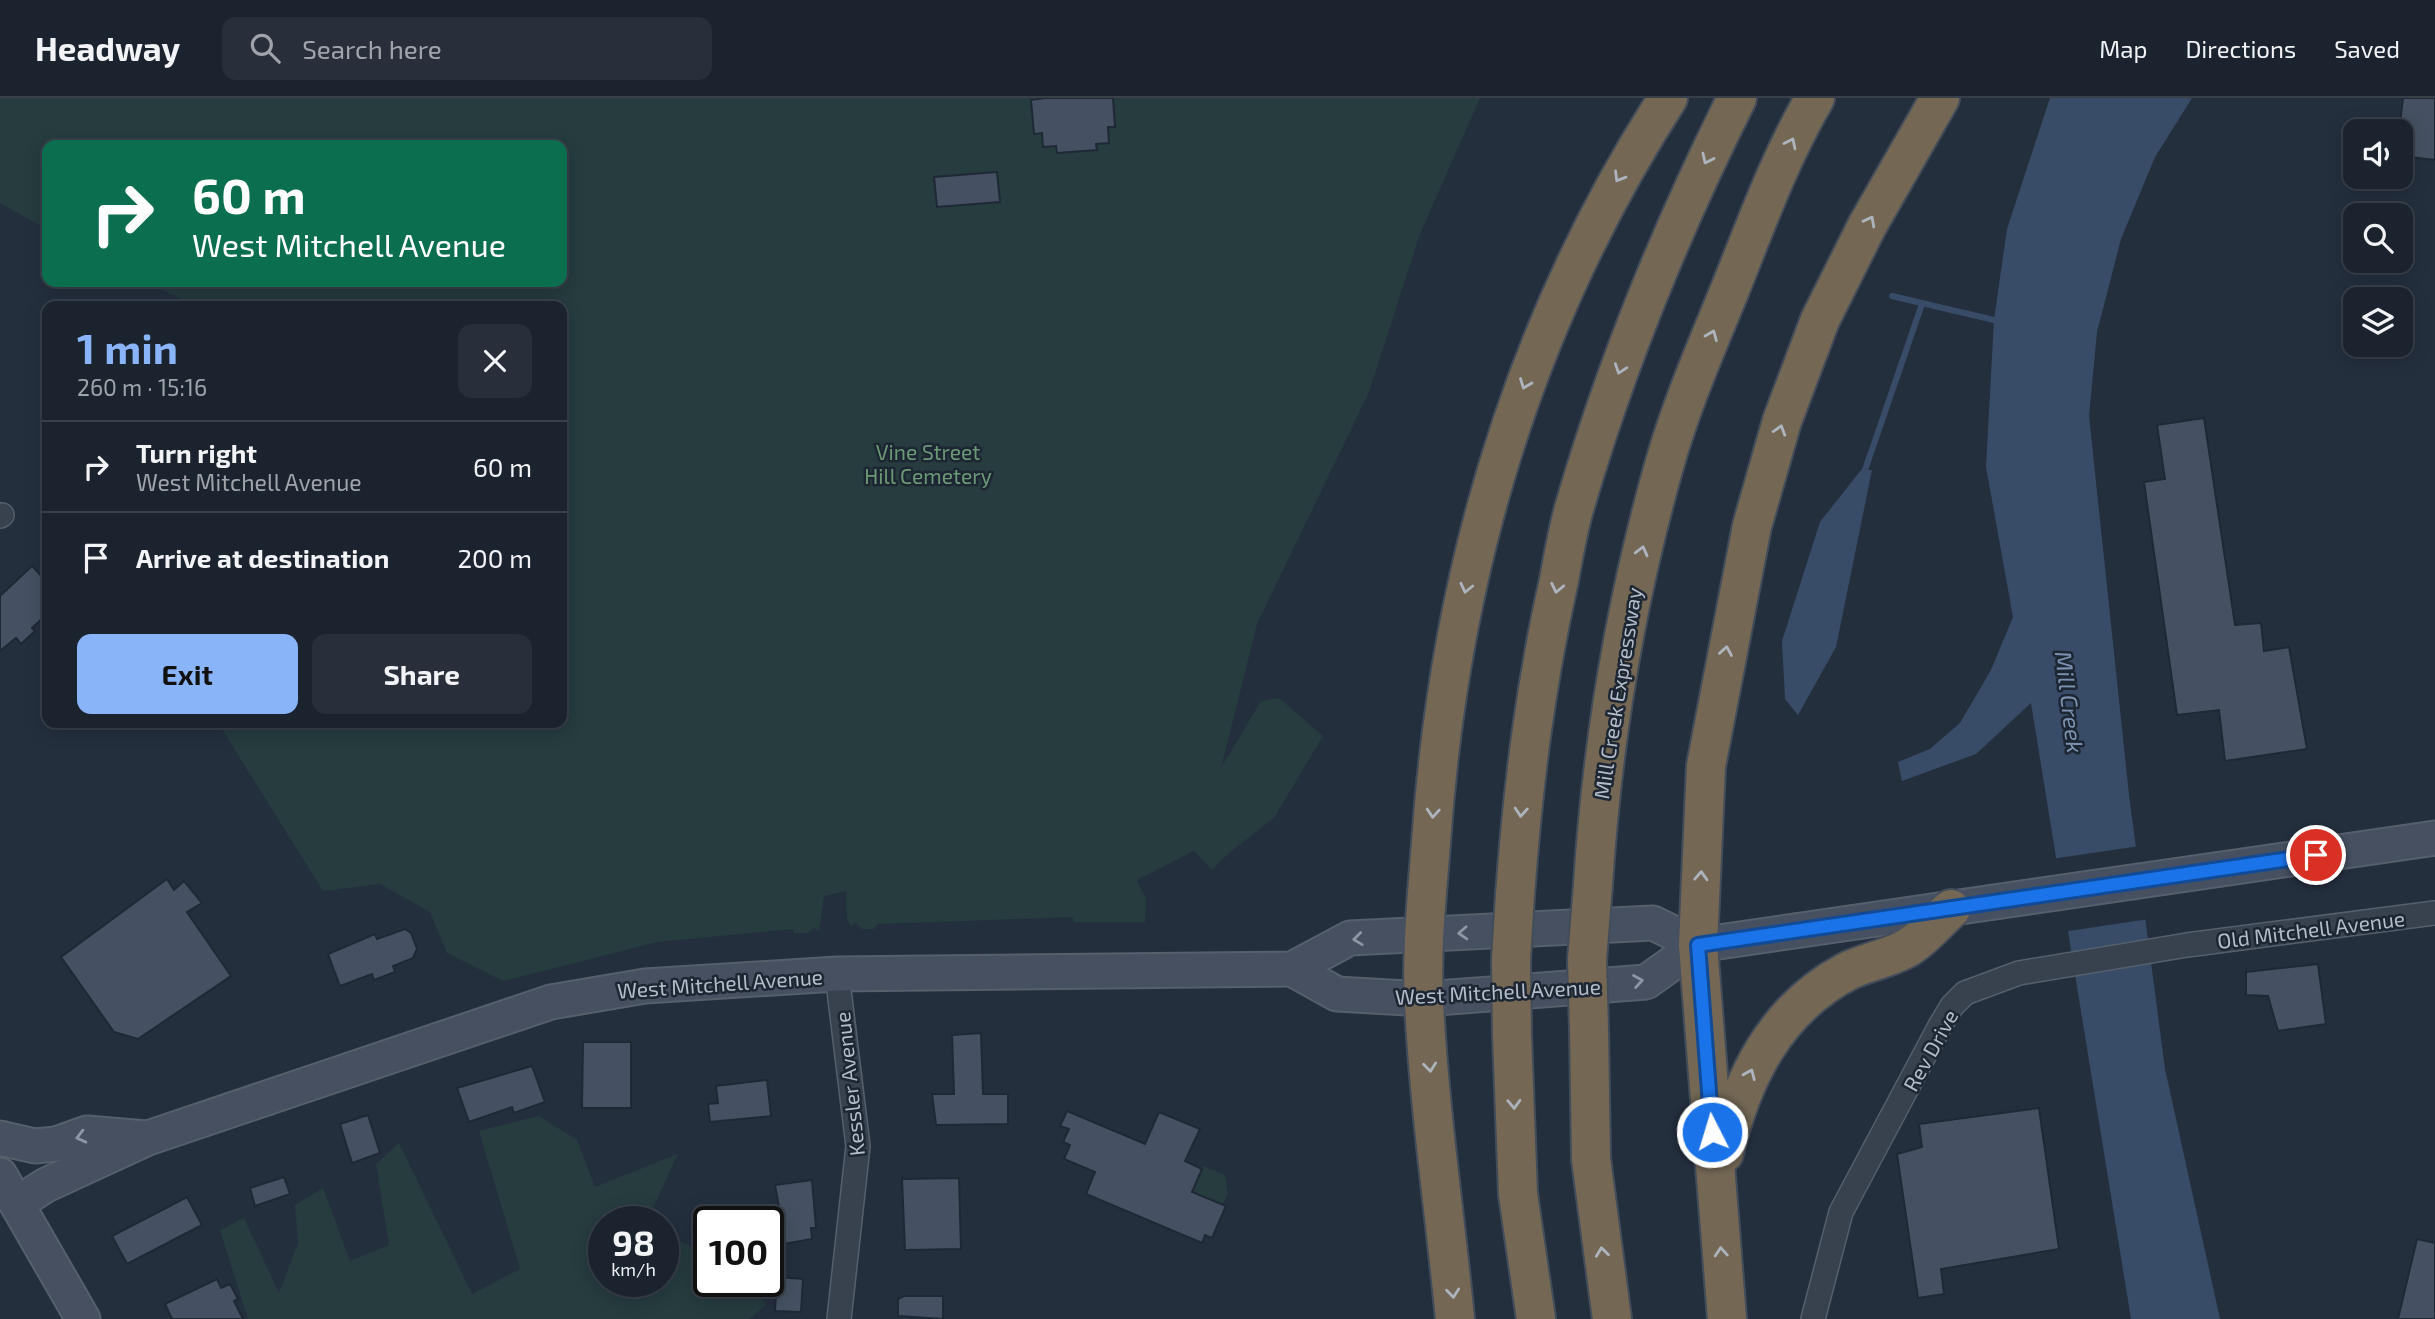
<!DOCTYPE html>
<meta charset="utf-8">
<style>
:root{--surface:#1b232e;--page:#282f3a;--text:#f1f3f6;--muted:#a0a4aa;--line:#39404a;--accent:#8ab4f8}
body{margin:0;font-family:"Exo 2",sans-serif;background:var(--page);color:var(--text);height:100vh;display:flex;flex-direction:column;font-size:26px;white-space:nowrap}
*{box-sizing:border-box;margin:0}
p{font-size:23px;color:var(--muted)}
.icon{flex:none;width:38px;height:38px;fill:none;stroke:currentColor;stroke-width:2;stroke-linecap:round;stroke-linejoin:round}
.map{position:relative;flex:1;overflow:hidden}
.sheet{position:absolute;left:42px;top:203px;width:525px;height:427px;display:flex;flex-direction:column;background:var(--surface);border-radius:14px;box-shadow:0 4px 18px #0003,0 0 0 2px var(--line)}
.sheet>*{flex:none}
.hud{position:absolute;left:42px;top:42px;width:525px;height:147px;border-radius:14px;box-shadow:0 4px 18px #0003,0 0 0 2px var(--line);background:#0b6e4f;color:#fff;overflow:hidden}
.controls{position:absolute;left:2343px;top:21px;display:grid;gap:14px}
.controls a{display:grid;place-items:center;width:70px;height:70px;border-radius:14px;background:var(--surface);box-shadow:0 4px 18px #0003,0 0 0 2px var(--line);font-size:35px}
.speed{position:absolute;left:588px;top:1108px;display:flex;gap:14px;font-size:35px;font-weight:700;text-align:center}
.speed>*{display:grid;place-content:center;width:91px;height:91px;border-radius:50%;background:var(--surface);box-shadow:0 4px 18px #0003,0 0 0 2px var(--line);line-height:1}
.speed small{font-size:18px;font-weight:400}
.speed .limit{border:4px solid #111;border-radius:10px;background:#fff;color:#111}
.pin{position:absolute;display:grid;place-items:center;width:60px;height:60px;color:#fff;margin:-30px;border:4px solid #fff;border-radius:50%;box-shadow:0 2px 7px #0007}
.me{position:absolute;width:77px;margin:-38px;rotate:355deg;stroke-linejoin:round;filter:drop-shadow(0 0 5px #0008)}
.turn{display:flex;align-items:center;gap:24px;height:147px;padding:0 35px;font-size:32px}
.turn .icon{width:91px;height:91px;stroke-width:2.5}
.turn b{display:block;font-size:49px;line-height:60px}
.round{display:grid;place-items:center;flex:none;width:74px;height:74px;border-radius:14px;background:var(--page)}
.summary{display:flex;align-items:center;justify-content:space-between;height:119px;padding:0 35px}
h1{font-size:42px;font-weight:700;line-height:52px;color:var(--accent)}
.primary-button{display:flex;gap:14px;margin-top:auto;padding:14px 35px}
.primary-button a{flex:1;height:80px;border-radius:14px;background:var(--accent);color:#111;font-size:28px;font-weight:700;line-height:80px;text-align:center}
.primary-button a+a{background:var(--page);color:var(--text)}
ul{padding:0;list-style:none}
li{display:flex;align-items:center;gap:21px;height:91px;padding:0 35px;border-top:2px solid var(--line)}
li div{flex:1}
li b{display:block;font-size:26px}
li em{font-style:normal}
header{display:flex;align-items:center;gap:42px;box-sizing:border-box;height:98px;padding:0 35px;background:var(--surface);border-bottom:2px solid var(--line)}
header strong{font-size:33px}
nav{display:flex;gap:38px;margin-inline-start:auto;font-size:24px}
.search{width:490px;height:63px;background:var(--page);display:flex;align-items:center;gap:18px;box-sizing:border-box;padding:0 24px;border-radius:14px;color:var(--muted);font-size:26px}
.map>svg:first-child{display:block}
.green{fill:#263c3f}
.water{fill:#394c67}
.pier{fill:#242f3e}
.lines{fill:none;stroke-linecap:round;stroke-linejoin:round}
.stream{stroke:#394c67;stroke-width:6}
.building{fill:#455162;stroke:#1f2835;stroke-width:2}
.minor-casing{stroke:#565f6c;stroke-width:26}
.secondary-casing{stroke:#565f6c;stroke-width:37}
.motorway-casing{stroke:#434c59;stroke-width:42}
.minor{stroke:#38414e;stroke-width:23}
.secondary{stroke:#465061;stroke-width:33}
.motorway{stroke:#746855;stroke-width:38}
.motorway-bridge-casing{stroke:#434c59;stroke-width:42;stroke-linecap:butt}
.motorway-bridge{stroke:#746855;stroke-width:38}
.oneway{stroke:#aeb4bd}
.oneway2{stroke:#8e96a5}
.route-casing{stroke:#114b97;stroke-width:18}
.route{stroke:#1a73e8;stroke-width:12}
.labels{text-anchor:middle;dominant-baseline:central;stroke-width:5;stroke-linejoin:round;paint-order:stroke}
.park-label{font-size:21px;fill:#6b9a76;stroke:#1d2633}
.street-label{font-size:21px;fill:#b4bcc9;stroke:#1d2633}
.water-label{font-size:23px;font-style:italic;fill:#7c92b1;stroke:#1d2633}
</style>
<header>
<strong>Headway</strong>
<div class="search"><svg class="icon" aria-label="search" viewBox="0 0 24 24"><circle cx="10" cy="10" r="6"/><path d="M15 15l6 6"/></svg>Search here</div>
<nav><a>Map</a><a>Directions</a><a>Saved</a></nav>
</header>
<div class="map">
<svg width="2435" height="1221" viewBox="0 0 2435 1221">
<rect width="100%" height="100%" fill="#242f3e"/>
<g class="green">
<path d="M0 0H1480L1420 136 1369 294 1257 526 1221 670 1261 603 1279 600 1323 638 1274 720 1229 755 1212 772 1194 753 1137 782 1146 801 1145 824H1074L1072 819 877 826 874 831H862L855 824 851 828 847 822 846 793 824 798 819 833 814 830 807 835H794L793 831 657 844 503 883 447 855 430 814 380 786 323 793 218 625H562V208H195L147 184H562V47H47V131L0 105Z"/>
<path d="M539 1018 577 1042 595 1089 678 1056 647 1123 604 1124V1183H663V1136L709 1156V1183H751L766 1207 749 1221H248L220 1132 244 1120 279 1195 298 1145 295 1107 323 1090 350 1163 389 1147 376 1066 399 1045 472 1196 520 1171 479 1033Z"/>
<path d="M1203 1068 1225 1077 1228 1096 1222 1107 1192 1094Z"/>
</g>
<g class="water">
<path d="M2050 0H2192L2155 59 2121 141 2097 234 2089 318 2129 697 2165 971 2220 1221H2131L2031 605 1976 656 1902 683 1898 664 1930 651 1960 625 1991 572 2013 519 1986 369 1994 222 2007 131Z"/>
<path d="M1861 372H1872L1836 549 1798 617 1785 601 1782 543 1820 424Z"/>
</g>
<path class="pier" d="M2140 748 2149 821 2062 834 2051 761Z"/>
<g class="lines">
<g class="stream">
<path d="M1892 198 1994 222"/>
<path d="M1865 372 1922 206"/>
</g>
</g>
<g class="building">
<path d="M1045 0H1113L1115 29H1108L1109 45 1096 46 1097 52 1057 55 1056 48 1043 49 1042 35 1034 36 1031 2Z"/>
<path d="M2403 0H2435V62L2401 58 2399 33Z"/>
<path d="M997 74 1000 104 937 109 934 79Z"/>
<path d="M2204 320 2235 527 2261 525 2264 553 2289 549 2307 651 2225 663 2219 612 2177 617 2144 384 2165 381 2157 327Z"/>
<path d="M32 468 47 484V516L32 530 35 533 21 546 16 540 0 553V498Z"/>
<path d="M167 781 174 792 184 783 202 805 187 814 231 878 138 941 114 934 61 859Z"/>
<path d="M405 831 411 835 417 851 413 860 393 868 395 874 374 882 372 876 340 888 328 856 375 836 377 841Z"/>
<path d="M2318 866 2326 926 2278 933 2268 898 2246 897V874Z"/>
<path d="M981 935 983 996H1008V1026L936 1027 932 996H954L952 937Z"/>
<path d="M583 944H631V1010H582Z"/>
<path d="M532 968 545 1004 514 1015 512 1009 469 1024 457 990Z"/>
<path d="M767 982 771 1018 710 1024 708 1006 718 1005 716 988Z"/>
<path d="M2039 1010 2059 1151 1941 1171 1944 1196 1918 1200 1897 1056 1922 1049 1919 1026Z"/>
<path d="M1067 1013 1145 1046 1159 1014 1200 1031 1185 1063 1202 1071 1192 1094 1226 1108 1212 1140 1205 1137 1202 1145 1086 1096 1095 1074 1064 1061 1070 1047 1063 1044 1069 1031 1060 1028Z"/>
<path d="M368 1017 380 1055 352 1065 340 1026Z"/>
<path d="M284 1079 290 1096 255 1108 250 1090Z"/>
<path d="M959 1080 961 1151 905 1152 902 1081Z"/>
<path d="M812 1082 816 1130H811L812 1141 778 1147 774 1121 781 1120 775 1087Z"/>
<path d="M187 1099 202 1127 127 1166 112 1138Z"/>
<path d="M2417 1141 2435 1145V1221H2398Z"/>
<path d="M777 1179 803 1181 801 1214 775 1213Z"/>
<path d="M217 1181 221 1190 230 1186 238 1201 234 1203 243 1221H172L165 1206Z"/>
<path d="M904 1198H943V1221L898 1218V1201Z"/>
</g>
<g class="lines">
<g class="minor-casing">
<g id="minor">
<path d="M0 418 2 417"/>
<path d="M837 876 858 1048 839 1221"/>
<path d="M1813 1221 1841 1114 1940 928 1952 908 1965 895 2019 875 2187 847 2435 815"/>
</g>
</g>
<g class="secondary-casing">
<g id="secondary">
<path d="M1292 871 1337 896 1424 901 1646 884 1698 847 2435 740"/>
<path d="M0 1040 35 1048 56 1046 87 1035 146 1040"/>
<path d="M0 1077 83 1221"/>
<path d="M18 1105 46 1087 148 1040 551 904 645 888 837 876 1292 871 1350 840 1653 825 1698 847"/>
</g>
</g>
<g class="motorway-casing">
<g id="motorway">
<path d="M1593 787C1602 644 1625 506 1664 368 1681 307 1707 248 1731 189 1757 124 1780 60 1815 0"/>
<path d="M1515 797C1523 688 1535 589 1559 482 1564 456 1568 429 1576 404 1617 264 1672 130 1737 0"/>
<path d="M1589 932 1591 1061 1612 1221"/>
<path d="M1512 937 1518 1096 1536 1221"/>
<path d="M1724 1055C1742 980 1775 912 1846 874 1865 864 1888 861 1907 850 1923 841 1937 823 1951 811"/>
<path d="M1455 1221C1445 1116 1429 1010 1424 904 1421 852 1427 797 1431 745 1449 479 1523 225 1668 0"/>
<path d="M1727 1221 1698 847 1706 668 1752 428 1782 323 1820 222 1867 128 1940 0"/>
</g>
</g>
<use href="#minor" class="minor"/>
<use href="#secondary" class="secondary"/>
<use href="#motorway" class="motorway"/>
<g class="motorway-bridge-casing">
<g id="motorway-bridge">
<path d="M1589 932 1587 862 1593 787"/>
<path d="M1512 937 1511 862 1515 797"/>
</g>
</g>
<use href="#motorway-bridge" class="motorway-bridge"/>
</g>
<defs><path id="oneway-chevron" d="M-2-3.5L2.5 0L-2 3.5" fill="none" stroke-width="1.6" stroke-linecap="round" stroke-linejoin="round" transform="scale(1.75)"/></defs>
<g class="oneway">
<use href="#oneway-chevron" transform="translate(1791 45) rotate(-64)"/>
<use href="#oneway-chevron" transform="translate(1707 61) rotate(115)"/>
<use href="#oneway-chevron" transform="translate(1619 79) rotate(121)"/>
<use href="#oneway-chevron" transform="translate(1870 123) rotate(-62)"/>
<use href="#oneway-chevron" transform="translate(1712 237) rotate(-68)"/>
<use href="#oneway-chevron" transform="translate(1620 271) rotate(109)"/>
<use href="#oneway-chevron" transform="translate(1525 286) rotate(111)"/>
<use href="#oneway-chevron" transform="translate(1780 332) rotate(-73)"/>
<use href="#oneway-chevron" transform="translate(1642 453) rotate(-76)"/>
<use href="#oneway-chevron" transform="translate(1466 490) rotate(103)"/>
<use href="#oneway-chevron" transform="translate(1557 490) rotate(102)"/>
<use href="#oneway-chevron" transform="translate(1726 553) rotate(-80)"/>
<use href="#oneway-chevron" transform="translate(1521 714) rotate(94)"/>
<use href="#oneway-chevron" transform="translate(1433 715) rotate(94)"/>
<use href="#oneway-chevron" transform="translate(1701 778) rotate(-87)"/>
<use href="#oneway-chevron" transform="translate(1430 969) rotate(84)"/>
<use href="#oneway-chevron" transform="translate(1750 976) rotate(-67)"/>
<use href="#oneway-chevron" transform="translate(1514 1006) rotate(88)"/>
<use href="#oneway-chevron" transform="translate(1602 1154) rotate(-97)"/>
<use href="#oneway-chevron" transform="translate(1721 1154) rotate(-94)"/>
<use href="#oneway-chevron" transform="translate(1453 1195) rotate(84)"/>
</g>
<g class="oneway2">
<use href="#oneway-chevron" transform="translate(1463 835) rotate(177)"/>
<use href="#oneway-chevron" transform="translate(1358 841) rotate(173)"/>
<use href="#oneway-chevron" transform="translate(1638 883) rotate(-10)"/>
<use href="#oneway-chevron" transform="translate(81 1039) rotate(166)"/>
</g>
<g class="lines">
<g class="route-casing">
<path id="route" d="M1712 1034 1698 847 2316 757"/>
</g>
<use href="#route" class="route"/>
</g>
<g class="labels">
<g class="park-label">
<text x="928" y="353">Vine Street<tspan x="928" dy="24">Hill Cemetery</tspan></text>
</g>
<g class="street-label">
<text transform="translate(1617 595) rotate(-81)">Mill Creek Expressway</text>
<text transform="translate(2311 831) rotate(-7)">Old Mitchell Avenue</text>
<text transform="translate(720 885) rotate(-4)">West Mitchell Avenue</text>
<text transform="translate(1498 893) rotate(-3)">West Mitchell Avenue</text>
<text transform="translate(1930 952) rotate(-61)">Rev Drive</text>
<text transform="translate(849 986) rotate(-96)">Kessler Avenue</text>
</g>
<g class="water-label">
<text transform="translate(2070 604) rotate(83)">Mill Creek</text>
</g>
</g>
</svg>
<div class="controls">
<a><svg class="icon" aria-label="sound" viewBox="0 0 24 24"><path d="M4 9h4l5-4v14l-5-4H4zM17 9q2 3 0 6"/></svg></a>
<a><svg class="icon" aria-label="search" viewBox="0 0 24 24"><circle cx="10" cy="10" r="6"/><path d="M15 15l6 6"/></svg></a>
<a><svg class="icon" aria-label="layers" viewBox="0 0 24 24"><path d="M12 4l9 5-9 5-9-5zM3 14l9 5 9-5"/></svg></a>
</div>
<div class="speed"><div>98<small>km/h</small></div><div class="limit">100</div></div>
<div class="pin" style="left:2316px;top:757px;background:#d93025"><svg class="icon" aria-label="arrive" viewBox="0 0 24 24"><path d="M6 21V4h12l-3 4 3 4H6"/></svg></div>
<svg class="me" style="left:1712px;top:1034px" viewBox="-20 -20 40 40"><circle r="17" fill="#1a73e8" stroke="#fff" stroke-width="3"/><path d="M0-11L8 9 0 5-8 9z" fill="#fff"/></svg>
<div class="hud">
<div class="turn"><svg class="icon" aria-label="right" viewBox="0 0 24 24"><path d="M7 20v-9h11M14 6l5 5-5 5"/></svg><div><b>60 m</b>West Mitchell Avenue</div></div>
</div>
<section class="sheet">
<div class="summary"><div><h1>1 min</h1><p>260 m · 15:16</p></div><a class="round"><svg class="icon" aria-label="close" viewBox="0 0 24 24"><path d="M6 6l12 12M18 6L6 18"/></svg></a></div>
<ul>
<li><svg class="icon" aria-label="right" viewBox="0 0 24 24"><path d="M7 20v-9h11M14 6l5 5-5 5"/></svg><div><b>Turn right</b><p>West Mitchell Avenue</p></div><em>60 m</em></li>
<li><svg class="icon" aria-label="arrive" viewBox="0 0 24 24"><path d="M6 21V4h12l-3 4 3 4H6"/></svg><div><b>Arrive at destination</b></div><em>200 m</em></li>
</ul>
<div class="primary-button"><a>Exit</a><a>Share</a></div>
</section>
</div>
